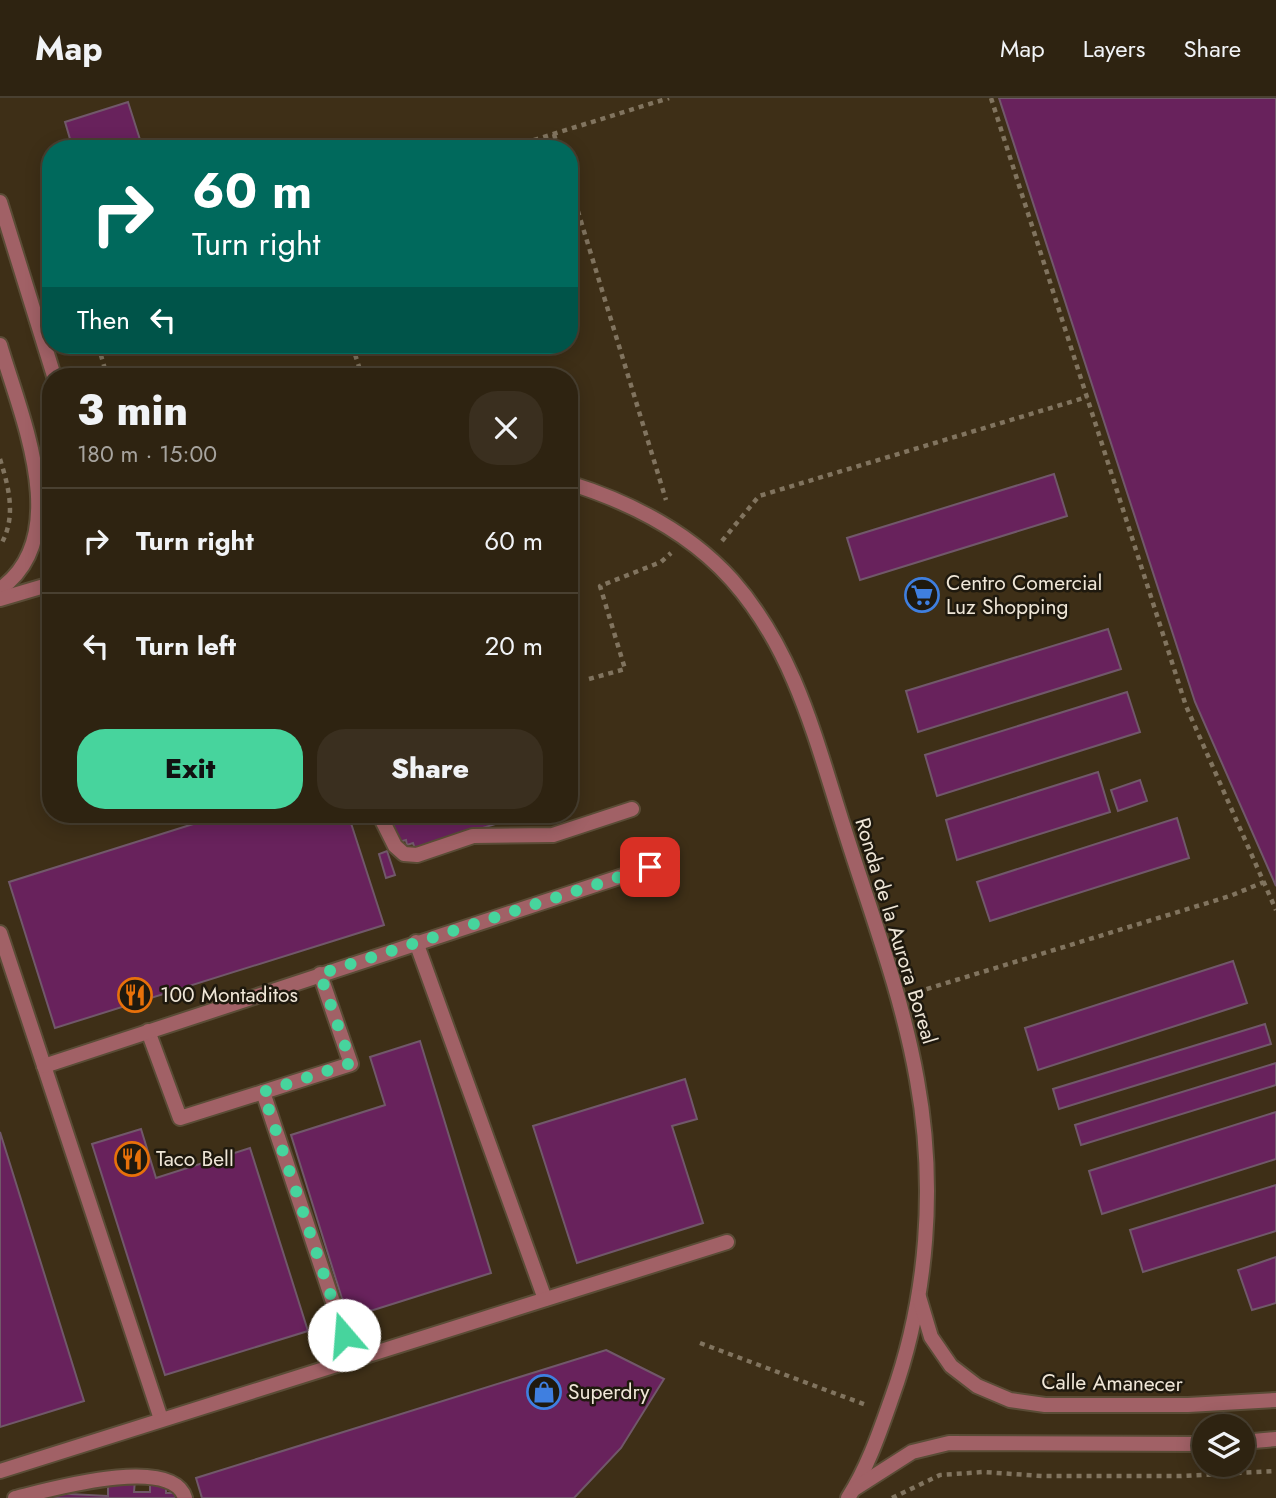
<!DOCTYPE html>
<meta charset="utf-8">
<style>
:root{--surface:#2e2311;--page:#3a2f1f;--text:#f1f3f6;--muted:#a7a49f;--line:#494031;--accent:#47d49d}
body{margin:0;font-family:Jost,sans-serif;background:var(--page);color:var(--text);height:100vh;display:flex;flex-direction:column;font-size:26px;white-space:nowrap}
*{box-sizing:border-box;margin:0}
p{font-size:23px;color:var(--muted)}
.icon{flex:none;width:38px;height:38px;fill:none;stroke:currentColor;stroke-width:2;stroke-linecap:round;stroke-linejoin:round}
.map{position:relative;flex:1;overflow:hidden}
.panel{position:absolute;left:42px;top:270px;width:536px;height:455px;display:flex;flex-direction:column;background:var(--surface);border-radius:28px;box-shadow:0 4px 18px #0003,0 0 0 2px var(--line)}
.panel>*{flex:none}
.hud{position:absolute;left:42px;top:42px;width:536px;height:214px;border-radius:28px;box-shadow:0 4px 18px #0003,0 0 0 2px var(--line);background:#00695c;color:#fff;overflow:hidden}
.controls{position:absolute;left:1192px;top:1316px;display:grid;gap:14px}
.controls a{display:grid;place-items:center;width:63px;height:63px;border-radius:50%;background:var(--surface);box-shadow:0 4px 18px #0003,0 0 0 2px var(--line);font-size:35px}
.pin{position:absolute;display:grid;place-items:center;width:60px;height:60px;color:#fff;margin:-30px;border-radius:14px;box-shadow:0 4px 10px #0006}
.me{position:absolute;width:77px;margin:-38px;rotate:342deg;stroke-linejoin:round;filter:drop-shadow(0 0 5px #0008)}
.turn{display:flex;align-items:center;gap:24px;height:147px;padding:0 35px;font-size:32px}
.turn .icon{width:91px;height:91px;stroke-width:2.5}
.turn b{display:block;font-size:49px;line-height:60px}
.then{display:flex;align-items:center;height:66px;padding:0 35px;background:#0003;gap:14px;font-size:26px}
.round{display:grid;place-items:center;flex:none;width:74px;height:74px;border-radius:28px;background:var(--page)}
.head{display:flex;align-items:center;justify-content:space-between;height:119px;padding:0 35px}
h1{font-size:42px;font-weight:800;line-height:52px}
.cta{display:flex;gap:14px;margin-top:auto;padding:14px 35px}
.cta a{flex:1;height:80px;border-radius:28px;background:var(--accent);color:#111;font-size:28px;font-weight:800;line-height:80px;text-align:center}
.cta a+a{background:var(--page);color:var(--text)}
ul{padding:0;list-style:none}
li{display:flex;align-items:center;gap:21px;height:105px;padding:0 35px;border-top:2px solid var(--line)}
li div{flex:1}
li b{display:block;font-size:26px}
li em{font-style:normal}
header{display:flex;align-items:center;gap:42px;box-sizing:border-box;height:98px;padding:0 35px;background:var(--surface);border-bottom:2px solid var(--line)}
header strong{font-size:33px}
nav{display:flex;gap:38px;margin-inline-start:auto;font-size:24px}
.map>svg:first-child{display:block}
.building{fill:#68225c;stroke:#71586a;stroke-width:2}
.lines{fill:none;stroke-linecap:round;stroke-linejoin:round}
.lane-casing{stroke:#5a4c36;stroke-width:18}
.street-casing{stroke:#5a4c36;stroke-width:18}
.path{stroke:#81745f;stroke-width:4.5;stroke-dasharray:5 5;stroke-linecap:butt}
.lane{stroke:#a16166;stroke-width:14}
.street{stroke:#a16166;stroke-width:14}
.route{stroke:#47d49d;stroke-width:12;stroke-dasharray:0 21.6}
.labels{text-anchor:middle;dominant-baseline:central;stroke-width:5;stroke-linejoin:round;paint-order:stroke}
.poi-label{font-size:21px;fill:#efe6d7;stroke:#1f190e;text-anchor:start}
.street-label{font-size:21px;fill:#efe6d7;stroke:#1f190e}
</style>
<header>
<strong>Map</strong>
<nav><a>Map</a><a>Layers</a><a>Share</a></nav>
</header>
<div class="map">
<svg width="1276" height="1400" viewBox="0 0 1276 1400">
<rect width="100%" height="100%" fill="#3e2f17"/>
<g class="building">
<path d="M999 0H1276V788L1195 604Z"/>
<path d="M128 4 143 51H73L65 24Z"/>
<path d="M1054 376 1067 418 860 482 847 440Z"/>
<path d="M1108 531 1121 571 918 634 906 593Z"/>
<path d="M1127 594 1140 634 937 698 925 657Z"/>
<path d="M1098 674 1110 714 957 762 946 722Z"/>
<path d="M1140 682 1147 703 1118 713 1111 692Z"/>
<path d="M225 716H348L384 827 55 930 9 784Z"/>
<path d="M390 716H528L415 751 413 745 407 747 406 742 399 744Z"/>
<path d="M1177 720 1189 760 990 823 977 784Z"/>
<path d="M387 753 395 777 386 780 379 756Z"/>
<path d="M1233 863 1247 905 1038 972 1025 930Z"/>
<path d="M1265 926 1271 946 1059 1011 1053 991Z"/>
<path d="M420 943 491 1175 348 1220 291 1037 385 1007 370 959Z"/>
<path d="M1276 965V987L1081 1047 1075 1027Z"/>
<path d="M685 981 697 1021 672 1028 703 1125 577 1165 533 1028Z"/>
<path d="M1276 1014V1061L1102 1116 1089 1073Z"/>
<path d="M141 1031 156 1080 250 1050 308 1233 165 1277 92 1046Z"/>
<path d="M0 1034 84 1303 0 1329Z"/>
<path d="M1276 1087V1133L1143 1174 1130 1132Z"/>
<path d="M1276 1159V1205L1252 1212 1238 1172Z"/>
<path d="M606 1252 664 1281 621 1350 574 1400H202L196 1380Z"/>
<path d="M108 1381 135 1382 134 1394H150V1382L166 1383V1395H177V1400H49L50 1395 108 1398Z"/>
</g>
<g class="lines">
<g class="lane-casing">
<g id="lane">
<path d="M379 716 395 748 404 756 417 757 473 738 553 737 632 711"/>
<path d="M15 1400C48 1392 172 1356 185 1400"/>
</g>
</g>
<g class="street-casing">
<g id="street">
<path d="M0 104 54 278"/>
<path d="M0 247C20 316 75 438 0 491"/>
<path d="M569 385C630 404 689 434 732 482 795 553 816 643 844 730 870 813 902 896 917 982 936 1086 928 1199 892 1299 880 1333 868 1369 848 1400"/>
<path d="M0 501 51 486"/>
<path d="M0 835 161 1321"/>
<path d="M416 844 545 1201"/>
<path d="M320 876 351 966 263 994 352 1261"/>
<path d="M148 933 180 1020 263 994"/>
<path d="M44 968 650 769"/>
<path d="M919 1199 931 1239 951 1268 977 1288 1010 1302 1045 1307H1188L1276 1302"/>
<path d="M1242 1344 1276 1341"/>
<path d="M0 1373 727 1144"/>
<path d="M854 1391 912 1354 949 1345 1204 1346"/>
</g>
</g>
<g class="path">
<path d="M991 0 1186 608 1276 812"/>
<path d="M554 36 558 51"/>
<path d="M505 51 669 0"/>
<path d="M569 84 666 402"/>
<path d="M98 247 107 278"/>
<path d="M352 247 362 278"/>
<path d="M0 361C9 390 17 420 0 448"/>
<path d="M722 443 759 398 1087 299"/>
<path d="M589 581 625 571 600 488 661 464 671 455"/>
<path d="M917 894 1230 798 1264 784"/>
<path d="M700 1245 866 1307"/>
<path d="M1046 1288 1047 1275"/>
<path d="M892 1400 940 1377 983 1374 1042 1378H1181L1276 1373"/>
</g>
<use href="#lane" class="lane"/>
<use href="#street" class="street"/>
</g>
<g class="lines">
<path class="route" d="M344 1237 263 994 351 965 320 876 650 769"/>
</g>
<defs>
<g id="supermarket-ring" transform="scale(1.75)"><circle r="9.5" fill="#1f190e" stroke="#3f7fe0" stroke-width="1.5"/><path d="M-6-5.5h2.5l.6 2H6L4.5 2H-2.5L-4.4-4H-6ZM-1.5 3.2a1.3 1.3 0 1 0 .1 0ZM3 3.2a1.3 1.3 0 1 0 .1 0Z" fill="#3f7fe0"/></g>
<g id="restaurant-ring" transform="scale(1.75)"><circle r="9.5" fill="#1f190e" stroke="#e8710a" stroke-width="1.5"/><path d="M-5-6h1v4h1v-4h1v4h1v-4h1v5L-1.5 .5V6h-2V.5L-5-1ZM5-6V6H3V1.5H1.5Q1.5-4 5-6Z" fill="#e8710a"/></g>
<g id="shop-ring" transform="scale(1.75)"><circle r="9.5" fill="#1f190e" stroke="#3f7fe0" stroke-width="1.5"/><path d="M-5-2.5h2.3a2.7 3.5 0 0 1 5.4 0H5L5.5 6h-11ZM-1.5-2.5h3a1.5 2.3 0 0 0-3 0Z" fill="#3f7fe0"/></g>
</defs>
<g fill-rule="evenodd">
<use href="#supermarket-ring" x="922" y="497"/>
<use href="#restaurant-ring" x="135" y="897"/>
<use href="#restaurant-ring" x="132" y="1061"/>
<use href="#shop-ring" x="544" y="1294"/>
</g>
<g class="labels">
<g class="poi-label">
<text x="946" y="485">Centro Comercial<tspan x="946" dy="24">Luz Shopping</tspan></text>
<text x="160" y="897">100 Montaditos</text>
<text x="156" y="1061">Taco Bell</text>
<text x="568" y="1294">Superdry</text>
</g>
<g class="street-label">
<text transform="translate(896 833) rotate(73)">Ronda de la Aurora Boreal</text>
<text transform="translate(1112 1285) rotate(1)">Calle Amanecer</text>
</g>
</g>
</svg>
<div class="controls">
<a><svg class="icon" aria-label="layers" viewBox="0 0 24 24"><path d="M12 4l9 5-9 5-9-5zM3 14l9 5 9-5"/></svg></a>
</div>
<div class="pin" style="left:650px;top:769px;background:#d93025"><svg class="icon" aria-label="arrive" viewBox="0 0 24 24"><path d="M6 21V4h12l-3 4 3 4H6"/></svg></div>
<svg class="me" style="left:344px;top:1237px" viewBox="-20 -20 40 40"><circle r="19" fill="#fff"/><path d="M0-13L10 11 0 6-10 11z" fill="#47d49d"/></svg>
<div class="hud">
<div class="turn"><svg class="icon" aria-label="right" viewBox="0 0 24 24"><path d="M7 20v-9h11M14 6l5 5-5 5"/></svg><div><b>60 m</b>Turn right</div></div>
<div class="then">Then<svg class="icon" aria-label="left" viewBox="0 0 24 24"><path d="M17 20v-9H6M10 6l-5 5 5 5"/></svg></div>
</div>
<section class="panel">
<div class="head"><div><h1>3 min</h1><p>180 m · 15:00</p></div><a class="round"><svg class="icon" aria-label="close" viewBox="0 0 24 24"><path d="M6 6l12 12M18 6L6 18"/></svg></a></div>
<ul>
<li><svg class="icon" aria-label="right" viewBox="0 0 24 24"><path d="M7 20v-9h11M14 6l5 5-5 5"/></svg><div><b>Turn right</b></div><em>60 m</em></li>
<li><svg class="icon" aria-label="left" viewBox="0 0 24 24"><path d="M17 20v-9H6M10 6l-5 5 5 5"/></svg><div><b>Turn left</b></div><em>20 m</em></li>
</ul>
<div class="cta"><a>Exit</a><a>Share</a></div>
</section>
</div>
